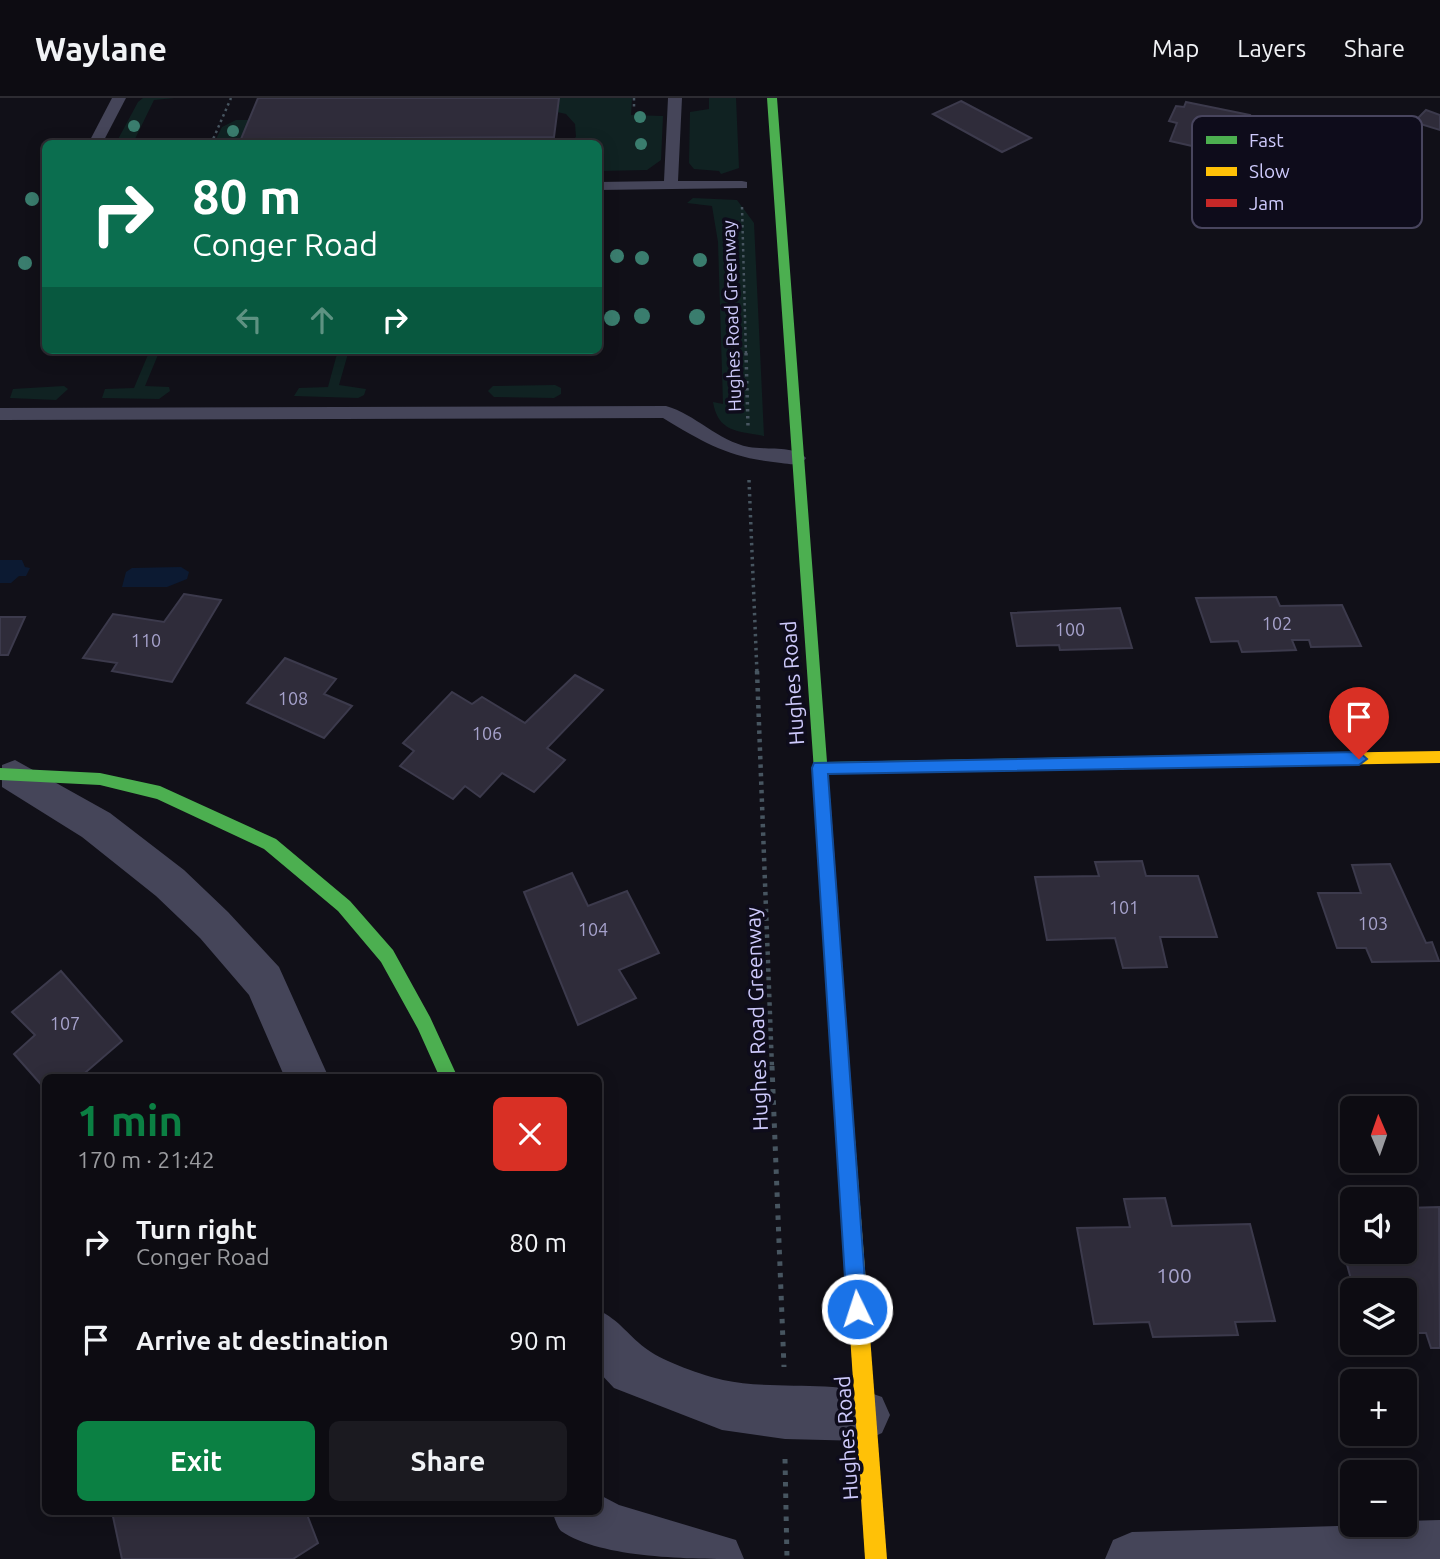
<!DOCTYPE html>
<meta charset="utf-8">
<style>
:root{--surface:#0d0c12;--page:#1b1a20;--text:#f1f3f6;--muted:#9a9b9f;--line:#2d2c32;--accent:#0b8043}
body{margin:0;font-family:Ubuntu,sans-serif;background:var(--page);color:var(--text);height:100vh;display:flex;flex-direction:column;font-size:26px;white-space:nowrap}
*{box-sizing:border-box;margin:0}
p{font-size:23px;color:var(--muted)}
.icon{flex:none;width:38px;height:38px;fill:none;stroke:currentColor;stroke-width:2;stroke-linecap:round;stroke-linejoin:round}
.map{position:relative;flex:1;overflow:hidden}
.sheet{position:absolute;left:42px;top:976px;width:560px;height:441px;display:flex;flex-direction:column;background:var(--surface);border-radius:10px;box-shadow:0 4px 18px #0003,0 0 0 2px var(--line)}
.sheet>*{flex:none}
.guide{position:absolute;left:42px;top:42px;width:560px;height:214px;border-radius:10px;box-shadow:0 4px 18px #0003,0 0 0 2px var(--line);background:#0b6e4f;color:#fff;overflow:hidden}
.needle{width:46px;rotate:358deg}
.controls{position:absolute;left:1340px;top:998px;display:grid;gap:14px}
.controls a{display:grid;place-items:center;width:77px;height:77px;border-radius:10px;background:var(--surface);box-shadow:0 4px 18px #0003,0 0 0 2px var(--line);font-size:35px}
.pin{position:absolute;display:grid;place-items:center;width:60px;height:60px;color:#fff;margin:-72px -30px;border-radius:50% 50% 50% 0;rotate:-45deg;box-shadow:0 0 7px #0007}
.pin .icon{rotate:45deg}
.me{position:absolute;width:77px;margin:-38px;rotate:356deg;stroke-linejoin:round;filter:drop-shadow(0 0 5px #0008)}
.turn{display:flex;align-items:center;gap:24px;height:147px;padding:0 35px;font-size:32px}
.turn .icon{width:91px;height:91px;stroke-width:2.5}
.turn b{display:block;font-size:49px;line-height:60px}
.lanes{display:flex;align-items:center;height:66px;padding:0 35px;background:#0003;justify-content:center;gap:35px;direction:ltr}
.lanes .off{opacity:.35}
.round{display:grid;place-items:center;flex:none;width:74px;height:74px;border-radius:10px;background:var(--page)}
.summary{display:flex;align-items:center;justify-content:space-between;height:119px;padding:0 35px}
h1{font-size:42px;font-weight:600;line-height:52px;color:var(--accent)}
.action{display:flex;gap:14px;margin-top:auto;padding:14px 35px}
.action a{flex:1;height:80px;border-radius:10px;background:var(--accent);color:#fff;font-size:28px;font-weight:600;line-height:80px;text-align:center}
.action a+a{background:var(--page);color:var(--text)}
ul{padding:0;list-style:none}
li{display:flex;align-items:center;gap:21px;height:98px;padding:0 35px}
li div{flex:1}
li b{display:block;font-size:26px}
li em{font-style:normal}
header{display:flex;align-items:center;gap:42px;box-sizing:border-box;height:98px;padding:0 35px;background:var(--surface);border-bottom:2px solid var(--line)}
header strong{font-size:33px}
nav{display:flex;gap:38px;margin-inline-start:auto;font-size:24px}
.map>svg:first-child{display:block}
.green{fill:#102222}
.water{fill:#0c1a32}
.building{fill:#2f2c3a;stroke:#3c3a4c;stroke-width:2}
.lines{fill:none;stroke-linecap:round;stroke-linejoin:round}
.path-far3{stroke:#475560;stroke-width:2.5;stroke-dasharray:2.5 3.5;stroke-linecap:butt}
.path-far2{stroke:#475560;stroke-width:3.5;stroke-dasharray:2.5 4.5;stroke-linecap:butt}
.path-far1{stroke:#475560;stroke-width:4.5;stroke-dasharray:3.5 5;stroke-linecap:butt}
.path{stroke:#475560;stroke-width:5;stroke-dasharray:4.5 7;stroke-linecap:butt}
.lane{fill:#454559;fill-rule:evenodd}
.street{fill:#454559;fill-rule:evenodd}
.fast{fill:#4caf50;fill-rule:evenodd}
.slow{fill:#ffc107;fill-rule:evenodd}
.jam{fill:#c62828;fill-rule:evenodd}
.tree{fill:#3a7d6e}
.route{fill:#1a73e8;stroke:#114b97;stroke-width:2}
.labels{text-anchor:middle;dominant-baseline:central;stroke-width:7;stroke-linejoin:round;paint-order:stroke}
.far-street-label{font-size:18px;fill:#cecafc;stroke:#0e0c1b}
.number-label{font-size:18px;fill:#a6a2cc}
.street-label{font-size:21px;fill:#cecafc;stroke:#0e0c1b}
.near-number-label{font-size:21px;fill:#a6a2cc}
.key{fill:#0e0c1b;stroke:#48455e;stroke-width:2}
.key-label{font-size:19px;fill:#cecafc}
</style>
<header>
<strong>Waylane</strong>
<nav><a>Map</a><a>Layers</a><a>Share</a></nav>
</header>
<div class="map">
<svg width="1440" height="1461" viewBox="0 0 1440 1461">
<rect width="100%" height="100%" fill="#111018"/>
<g class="green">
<path d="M143 0H175L154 2 133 45H116L138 4Z"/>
<path d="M559 0H632L631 17 663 18 661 62 647 72 599 73 598 46 568 45 576 39 575 26 566 16 557 14Z"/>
<path d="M709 0H736L739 70 721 76 719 73 694 71 689 65 690 14 709 11Z"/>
<path d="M236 22H249L241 41 244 45H214L222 29Z"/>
<path d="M693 100 737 102 754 125 764 338C737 333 718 334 713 304L723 306 718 144 712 108 687 105Z"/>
<path d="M150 252H160L145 288 169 289 170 293 159 301 102 300 105 291 134 290Z"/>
<path d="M338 252H349L339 287 366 291 364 297 358 300 294 298 299 290 328 289Z"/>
<path d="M555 287 561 290V296L554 300 494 299 488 293 493 288Z"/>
<path d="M64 288 68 291 56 302 10 300 13 291Z"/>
</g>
<g class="water">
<path d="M0 462H22L25 469 30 470 26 478H19L11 485H0Z"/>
<path d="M181 469 189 474 187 481 167 489H122L126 474 132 470Z"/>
</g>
<g class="building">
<path d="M258 0H559L554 39 241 41Z"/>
<path d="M961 3 1031 40 1002 54 933 16Z"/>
<path d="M1186 4 1250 17 1246 31 1231 28 1223 55 1170 43 1177 25 1169 23 1176 8 1184 9Z"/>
<path d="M1426 12 1440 17V32L1414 24Z"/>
<path d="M184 496 221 502 172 584 112 573 117 565 83 560 113 516 164 524Z"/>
<path d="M1276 499 1280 508 1342 507 1361 548 1311 549 1309 542H1292L1296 552 1242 554 1238 543 1211 544 1196 500Z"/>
<path d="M1120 510 1132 550 1060 552 1059 547 1017 548 1011 515Z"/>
<path d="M0 519H25L8 557H0Z"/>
<path d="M285 560 336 581 324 596 352 608 324 640 247 605Z"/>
<path d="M575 577 603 592 547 650 565 662 534 694 502 675 480 699 465 688 453 701 400 668 414 653 403 645 452 594 472 606 482 599 525 625Z"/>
<path d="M1142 763 1146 778H1198L1217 839H1160L1167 869 1123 870 1115 840 1047 842 1035 779 1099 778 1095 764Z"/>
<path d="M1390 766 1426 845 1432 844 1439 863 1372 864 1366 850H1337L1318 795H1361L1352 767Z"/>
<path d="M572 775 588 808 627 793 659 855 619 872 636 900 578 927 524 794Z"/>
<path d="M61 873 122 943 79 980H46V992L14 956 35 937 12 914Z"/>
<path d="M1165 1100 1172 1128 1250 1126 1275 1223 1235 1224 1238 1237 1153 1239 1149 1224 1094 1226 1077 1130 1130 1129 1124 1101Z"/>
<path d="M1439 1109 1440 1250H1431L1426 1235H1405V1192H1354L1341 1145H1353V1153H1405V1110Z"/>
<path d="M112 1414H306L318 1445 293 1461H122Z"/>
</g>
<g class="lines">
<g class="path-far3">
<path d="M634 0V11"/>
<path d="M211 46 231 0"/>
<path d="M742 109 746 257"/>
</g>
<g class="path-far2">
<path d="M746 255 748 328"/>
<path d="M749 382 757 575"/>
</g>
<path class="path-far1" d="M757 573 772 970"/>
<g class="path">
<path d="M772 968 784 1269"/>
<path d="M785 1361 787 1461"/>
</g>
<g class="lane">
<path d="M112 0H126L102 46H88Z"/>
<path d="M668 0H682L678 83H742L747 84V90L598 92V84L664 83Z"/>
<path d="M666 308C695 316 718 343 749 349 764 352 797 347 806 360 800 369 791 366 781 365 730 360 706 346 663 320L0 322V310Z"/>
</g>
<g class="street">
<path d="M15 662 110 715 184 772 228 814 279 869 329 980H285L249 897 200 840 156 798 82 739 2 689V667Z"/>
<path d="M598 1212C620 1222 629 1239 648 1252 662 1263 705 1278 723 1282 773 1293 838 1281 882 1299L890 1317 882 1335 864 1343 785 1341 722 1332 614 1290 598 1273Z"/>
<path d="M598 1396 619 1407 736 1442 744 1461C692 1461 602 1461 561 1433 557 1429 555 1420 552 1414H598Z"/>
<path d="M1440 1422V1461H1105L1113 1442 1132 1434 1405 1426V1423Z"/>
</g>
<g class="fast">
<path d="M767 0H777L827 664 1249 656 1254 658 1257 662 1254 666 828 676 831 711 829 716H817Z"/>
<path d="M0 670 100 675 160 688 276 741 350 803 393 852 430 919 458 980H440L418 931 381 864 338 813 264 751 157 701 100 687 0 682Z"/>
</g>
<g class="slow">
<path d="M1440 653V665L1249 668 1244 666 1241 662 1244 658 1249 656Z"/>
<path d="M845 1019 851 1022 854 1028 887 1461H865L836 1028 839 1022Z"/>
</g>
<path class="jam" d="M823 704 829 706 831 711 854 1028 851 1034 845 1037 839 1034 836 1028 815 711 817 706Z"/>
</g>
<g class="tree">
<circle cx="640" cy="19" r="6"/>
<circle cx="134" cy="28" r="6"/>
<circle cx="233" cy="33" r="6"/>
<circle cx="641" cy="46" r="6"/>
<circle cx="32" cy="101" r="7"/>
<circle cx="617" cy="158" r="7"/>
<circle cx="642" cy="160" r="7"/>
<circle cx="700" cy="162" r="7"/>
<circle cx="25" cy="165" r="7"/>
<circle cx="642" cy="218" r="8"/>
<circle cx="697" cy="219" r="8"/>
<circle cx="612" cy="220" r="8"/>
</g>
<path class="route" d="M1359 654 1367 661 1359 667 828 676 867 1211 864 1218 857 1221 850 1218 847 1211 812 670 814 665Z"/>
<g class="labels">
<g class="far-street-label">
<text transform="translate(731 218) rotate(-92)">Hughes Road Greenway</text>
</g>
<g class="number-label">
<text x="1277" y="525">102</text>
<text x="1070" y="531">100</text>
<text x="146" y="542">110</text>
<text x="293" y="600">108</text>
<text x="487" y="635">106</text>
<text x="1124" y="809">101</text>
<text x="1373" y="825">103</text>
<text x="593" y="831">104</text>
<text x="65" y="925">107</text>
</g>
<g class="street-label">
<text transform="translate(792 585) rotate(-94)">Hughes Road</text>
<text transform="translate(756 921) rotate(-92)">Hughes Road Greenway</text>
<text transform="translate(846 1340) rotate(-94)">Hughes Road</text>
</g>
<g class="near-number-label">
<text x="1174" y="1177">100</text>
</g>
</g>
<rect x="1192" y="18" width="230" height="112" rx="10" class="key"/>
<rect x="1206" y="38" width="31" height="8" fill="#4caf50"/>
<rect x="1206" y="69" width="31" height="9" fill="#ffc107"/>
<rect x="1206" y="101" width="31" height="8" fill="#c62828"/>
<g class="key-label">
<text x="1249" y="49">Fast</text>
<text x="1249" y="80">Slow</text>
<text x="1249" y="112">Jam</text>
</g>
</svg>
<div class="controls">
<a><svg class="needle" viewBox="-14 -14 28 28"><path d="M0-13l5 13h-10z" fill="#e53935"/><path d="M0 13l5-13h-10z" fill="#9a9b9f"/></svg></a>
<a><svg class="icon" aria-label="sound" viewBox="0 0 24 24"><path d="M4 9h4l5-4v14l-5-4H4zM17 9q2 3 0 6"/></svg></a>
<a><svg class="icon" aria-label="layers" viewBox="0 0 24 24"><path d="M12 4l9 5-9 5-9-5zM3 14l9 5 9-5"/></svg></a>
<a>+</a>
<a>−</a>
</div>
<div class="pin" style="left:1359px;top:661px;background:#d93025"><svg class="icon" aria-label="arrive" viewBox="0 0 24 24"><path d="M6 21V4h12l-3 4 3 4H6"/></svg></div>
<svg class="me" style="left:857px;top:1211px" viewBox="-20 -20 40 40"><circle r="17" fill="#1a73e8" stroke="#fff" stroke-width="3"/><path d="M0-11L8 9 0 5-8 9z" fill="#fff"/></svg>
<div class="guide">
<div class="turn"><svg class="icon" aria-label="right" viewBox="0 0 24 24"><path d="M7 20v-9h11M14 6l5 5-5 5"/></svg><div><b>80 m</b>Conger Road</div></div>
<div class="lanes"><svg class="icon off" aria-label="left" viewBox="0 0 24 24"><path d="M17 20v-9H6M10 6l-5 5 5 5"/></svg><svg class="icon off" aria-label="ahead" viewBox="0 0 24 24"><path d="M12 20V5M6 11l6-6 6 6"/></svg><svg class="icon" aria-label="right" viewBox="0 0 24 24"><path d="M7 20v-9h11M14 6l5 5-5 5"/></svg></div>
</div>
<section class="sheet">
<div class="summary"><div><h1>1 min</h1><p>170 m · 21:42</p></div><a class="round" style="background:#d93025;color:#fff"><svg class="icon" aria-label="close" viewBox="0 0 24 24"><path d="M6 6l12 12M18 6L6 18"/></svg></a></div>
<ul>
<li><svg class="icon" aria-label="right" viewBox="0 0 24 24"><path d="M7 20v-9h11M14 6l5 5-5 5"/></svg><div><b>Turn right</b><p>Conger Road</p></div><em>80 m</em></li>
<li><svg class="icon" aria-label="arrive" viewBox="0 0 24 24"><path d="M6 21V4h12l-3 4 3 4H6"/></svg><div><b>Arrive at destination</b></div><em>90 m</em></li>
</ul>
<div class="action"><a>Exit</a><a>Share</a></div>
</section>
</div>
